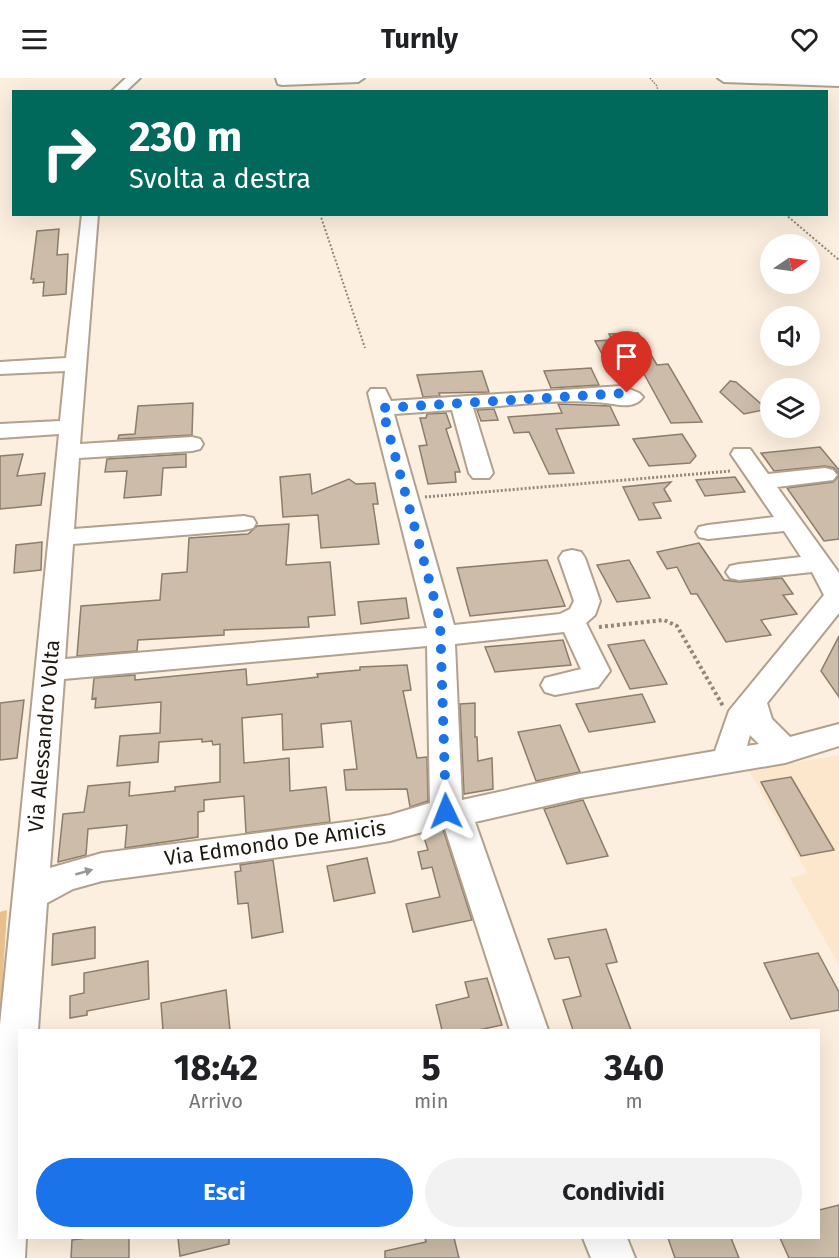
<!DOCTYPE html>
<html lang="it">
<style>
:root{--surface:#fff;--page:#f2f2f2;--text:#202124;--muted:#757577;--accent:#1a73e8}
body{margin:0;font-family:"Fira Sans",sans-serif;background:var(--page);color:var(--text);height:100vh;display:flex;flex-direction:column;font-size:22px;white-space:nowrap}
*{box-sizing:border-box;margin:0}
p{font-size:20px;color:var(--muted)}
.icon{flex:none;width:33px;height:33px;fill:none;stroke:currentColor;stroke-width:2;stroke-linecap:round;stroke-linejoin:round}
.map{position:relative;flex:1;overflow:hidden}
.details{position:absolute;left:18px;top:951px;width:802px;height:210px;display:flex;flex-direction:column;background:var(--surface);border-radius:0px;box-shadow:0 6px 24px #0002}
.details>*{flex:none}
.banner{position:absolute;left:12px;top:12px;width:816px;height:126px;border-radius:0px;box-shadow:0 6px 24px #0002;background:#00695c;color:#fff;overflow:hidden}
.needle{width:39px;rotate:77deg}
.tools{position:absolute;left:760px;top:156px;display:grid;gap:12px}
.tools a{display:grid;place-items:center;width:60px;height:60px;border-radius:50%;background:var(--surface);box-shadow:0 6px 24px #0002;font-size:30px}
.pin{position:absolute;display:grid;place-items:center;width:51px;height:51px;color:#fff;margin:-62px -26px;border-radius:50% 50% 50% 0;rotate:-45deg;box-shadow:0 0 6px #0007}
.pin .icon{rotate:45deg}
.me{position:absolute;width:66px;margin:-33px;rotate:358deg;stroke-linejoin:round;filter:drop-shadow(0 0 4px #0008)}
.turn{display:flex;align-items:center;gap:21px;height:126px;padding:0 18px;font-size:27px}
.turn .icon{width:78px;height:78px;stroke-width:2.5}
.turn b{display:block;font-size:42px;line-height:51px}
.eta{display:flex;justify-content:space-evenly;align-items:center;height:102px;text-align:center}
.eta b{font-size:36px;font-weight:700;line-height:42px}
.button{display:flex;gap:12px;margin-top:auto;padding:12px 18px}
.button a{flex:1;height:69px;border-radius:36px;background:var(--accent);color:#fff;font-size:24px;font-weight:700;line-height:69px;text-align:center}
.button a+a{background:var(--page);color:var(--text)}
header{display:flex;justify-content:space-between;align-items:center;height:78px;padding:0 18px;background:var(--surface);font-size:27px;font-weight:700}
.map>svg:first-child{display:block}
.built{fill:#fce6cc}
.green{fill:#e9bf8d}
.building{fill:#ccbca9;stroke:#8c7d6b;stroke-width:1.5}
.lines{fill:none;stroke-linecap:round;stroke-linejoin:round}
.minor-casing{stroke:#b1a18e;stroke-width:4}
.path-far3{stroke:#91887c;stroke-width:1.5;stroke-dasharray:1.5 1.5;stroke-linecap:butt}
.path-far2{stroke:#91887c;stroke-width:2;stroke-dasharray:2 2;stroke-linecap:butt}
.path-far1{stroke:#91887c;stroke-width:3;stroke-dasharray:2 2;stroke-linecap:butt}
.path{stroke:#91887c;stroke-width:4;stroke-dasharray:3 3;stroke-linecap:butt}
.minor{fill:#fff;fill-rule:evenodd}
.oneway{fill:#999793}
.route{stroke:#1a73e8;stroke-width:10;stroke-dasharray:0 18}
.labels{text-anchor:middle;dominant-baseline:central;stroke-width:4.5;stroke-linejoin:round;paint-order:stroke}
.street-label{font-size:21px;fill:#1d1710;stroke:#fff}
</style>
<header><svg class="icon" aria-label="menu" viewBox="0 0 24 24"><path d="M4 6h16M4 12h16M4 18h16"/></svg>Turnly<svg class="icon" aria-label="heart" viewBox="0 0 24 24"><path d="M12 20l-8-8c-3-5 5-10 8-4 3-6 11-1 8 4z"/></svg></header>
<div class="map">
<svg width="839" height="1180" viewBox="0 0 839 1180">
<rect width="100%" height="100%" fill="#fcefdf"/>
<path class="built" d="M839 677V887L790 800 808 796 749 693Z"/>
<path class="green" d="M7 832 1 932H0V834Z"/>
<g class="building">
<path d="M59 151 57 177 68 176 66 216 43 218 44 204 33 205 34 201H31L37 153Z"/>
<path d="M638 255 657 287 668 286 702 344 671 345 644 296 614 298 595 263 612 262 609 256Z"/>
<path d="M591 290 599 307 551 310 544 293Z"/>
<path d="M482 293 489 314 439 315 440 318 423 319 417 297Z"/>
<path d="M730 303 736 304 767 331 744 336 720 314Z"/>
<path d="M193 325 192 357 118 361 119 357 135 356 138 328Z"/>
<path d="M558 326 610 328 619 347 556 351 574 395 549 396 529 354 514 355 508 339 562 335Z"/>
<path d="M494 331 498 342 481 343 477 332Z"/>
<path d="M446 335 451 349 446 351 460 394H455L456 404 428 406 419 368 427 367 420 340H426L427 336Z"/>
<path d="M682 356 696 378 690 385 649 388 633 361Z"/>
<path d="M820 369 839 392V396L834 390 825 388 774 393 761 375Z"/>
<path d="M23 376 17 398 45 395 41 427 0 431V378Z"/>
<path d="M186 376V389L163 390 161 417 124 420 127 393 105 394 107 381Z"/>
<path d="M310 396 312 416 349 401 356 406 375 405 378 426H373L379 466 321 470 318 437 283 439 280 399Z"/>
<path d="M839 398V461L824 463 787 410 833 404Z"/>
<path d="M735 399 745 414 705 418 696 402Z"/>
<path d="M671 404 664 411 671 423 653 425 661 440 639 442 623 409Z"/>
<path d="M289 446 286 487 330 484 335 537 308 539 309 549 224 552V557L138 562 137 573 77 578 81 528 160 522 162 496 187 494 189 460 248 456 257 448Z"/>
<path d="M42 464 41 492 14 495 16 467Z"/>
<path d="M699 465 724 502 739 504 782 500 793 516 783 517 797 536 761 542 771 557 726 564 697 516H691L677 489 667 491 657 474Z"/>
<path d="M547 482 565 528 470 538 457 490Z"/>
<path d="M629 482 650 520 617 524 597 487Z"/>
<path d="M406 520 409 540 361 546 358 524Z"/>
<path d="M839 558V619L821 593Z"/>
<path d="M563 562 571 587 495 594 485 569Z"/>
<path d="M644 562 667 606 630 611 608 567Z"/>
<path d="M407 587 411 612 403 613 417 680 427 679 428 723 410 729 407 711 346 712 344 692 357 691 351 643 321 646 323 669 283 672 282 636 242 640 244 685 289 680 290 713 326 709 330 744 246 755 244 718 204 722V733L198 734V759L125 770 127 747 88 751 86 777 58 784 63 736 84 734 88 708 130 704 129 718 175 713V709L220 704V666L213 667 212 663 202 664V661L159 664 158 684 117 688 120 658 160 655 161 624 95 630 96 620 92 621 94 600 135 597V602L246 591 247 607 318 599 317 596 360 592V589Z"/>
<path d="M642 616 655 644 589 654 576 626Z"/>
<path d="M24 622 17 680 0 682V625Z"/>
<path d="M475 625V659H477L478 683 492 680 493 711 464 716 460 626Z"/>
<path d="M560 647 580 694 536 703 518 654Z"/>
<path d="M791 699 834 772 801 778 761 704Z"/>
<path d="M583 722 608 778 567 786 544 731Z"/>
<path d="M443 751 472 842 413 854 406 826 440 819 432 789 422 791 418 774 428 772 423 756Z"/>
<path d="M367 780 375 815 334 823 327 788Z"/>
<path d="M273 782 283 854 252 860 248 825 238 826 235 794 241 793 240 787Z"/>
<path d="M95 849V880L52 887 53 856Z"/>
<path d="M606 851 617 884 606 886 631 952H573L563 922 581 918 569 879 555 881 548 861Z"/>
<path d="M818 875 839 914V932L791 941 764 885Z"/>
<path d="M148 883 149 921 87 933V937L70 940V918L84 915V895Z"/>
<path d="M487 900 502 947 479 952H442L436 927 469 919 465 904Z"/>
<path d="M226 912 230 952H163L161 925Z"/>
<path d="M839 1127V1180H789L780 1160H819V1132Z"/>
<path d="M87 1160H129V1180H71L72 1162Z"/>
<path d="M178 1160H229V1166L180 1178Z"/>
<path d="M425 1160H454L459 1180H385V1173L426 1164Z"/>
<path d="M668 1160H731L739 1180H675Z"/>
</g>
<g class="lines">
<g class="minor-casing">
<g id="minor">
<path d="M126 0H140L125 14H111Z"/>
<path d="M276 0H364L358 4 282 7 278 6Z"/>
<path d="M718 0H839V8L724 4Z"/>
<path d="M82 136H98L80 366 192 359 200 361 203 366 200 371 192 373 79 380 74 451 244 438 253 440 256 445 253 450 244 452 73 466 65 581 427 550 368 315 371 311H385L391 323 622 308 639 315 643 319C636 329 624 328 613 326 567 319 519 327 473 330L493 395 489 400H473L469 395 452 332 394 336 454 547 560 536 570 531 574 523 559 480 563 474 572 472 581 474 585 480 600 523 595 537 586 545 610 593 598 609 555 617 545 614 541 607 545 600 581 591 564 554 455 566 462 722 580 696 715 673 729 633 824 517 812 494 739 502 730 500 726 494 730 488 739 486 801 479 784 453 708 461 699 459 696 454 699 449 708 447 774 439 731 376 734 371H750L768 396 825 390 833 392 837 397 833 402 777 409 839 495V535L767 625 772 641 790 659 839 646V668L785 685 580 720 475 744 548 952H510L444 748 390 763 354 769 102 803 73 811 47 825 38 952H20V1160H26L25 1180H0V947L59 356 0 360V346L60 343 65 293 0 296V284L66 280ZM427 568 430 725 390 737 354 743 102 775 50 790 64 601ZM750 657 759 666 747 668Z"/>
<path d="M583 1160H627L635 1180H591Z"/>
</g>
</g>
<path class="path-far3" d="M650 0 657 8 658 14"/>
<g class="path-far2">
<path d="M320 136 365 270"/>
<path d="M785 136 839 182"/>
</g>
<path class="path-far1" d="M425 419 731 393"/>
<path class="path" d="M599 549 664 542 677 548 723 628"/>
<use href="#minor" class="minor"/>
</g>
<defs><path id="oneway-solid" d="M-6-.8H1V-3.2L6.5 0L1 3.2V.8H-6Z" transform="scale(1.5)"/></defs>
<use class="oneway" href="#oneway-solid" transform="translate(84 794) rotate(-16)"/>
<g class="lines">
<path class="route" d="M446 733 440 542 382 330 627 315"/>
</g>
<g class="labels">
<g class="street-label">
<text transform="translate(44 658) rotate(-85)">Via Alessandro Volta</text>
<text transform="translate(275 765) rotate(-8)">Via Edmondo De Amicis</text>
</g>
</g>
</svg>
<div class="tools">
<a><svg class="needle" viewBox="-14 -14 28 28"><path d="M0-13l5 13h-10z" fill="#e53935"/><path d="M0 13l5-13h-10z" fill="#757577"/></svg></a>
<a><svg class="icon" aria-label="sound" viewBox="0 0 24 24"><path d="M4 9h4l5-4v14l-5-4H4zM17 9q2 3 0 6"/></svg></a>
<a><svg class="icon" aria-label="layers" viewBox="0 0 24 24"><path d="M12 4l9 5-9 5-9-5zM3 14l9 5 9-5"/></svg></a>
</div>
<div class="pin" style="left:627px;top:315px;background:#d93025"><svg class="icon" aria-label="arrive" viewBox="0 0 24 24"><path d="M6 21V4h12l-3 4 3 4H6"/></svg></div>
<svg class="me" style="left:446px;top:733px" viewBox="-20 -20 40 40"><path d="M0-17L14 15 0 8-14 15z" fill="#1a73e8" stroke="#fff" stroke-width="4"/></svg>
<div class="banner">
<div class="turn"><svg class="icon" aria-label="right" viewBox="0 0 24 24"><path d="M7 20v-9h11M14 6l5 5-5 5"/></svg><div><b>230 m</b>Svolta a destra</div></div>
</div>
<section class="details">
<div class="eta">
<div><b>18:42</b><p>Arrivo</p></div>
<div><b>5</b><p>min</p></div>
<div><b>340</b><p>m</p></div>
</div>
<div class="button"><a>Esci</a><a>Condividi</a></div>
</section>
</div>
